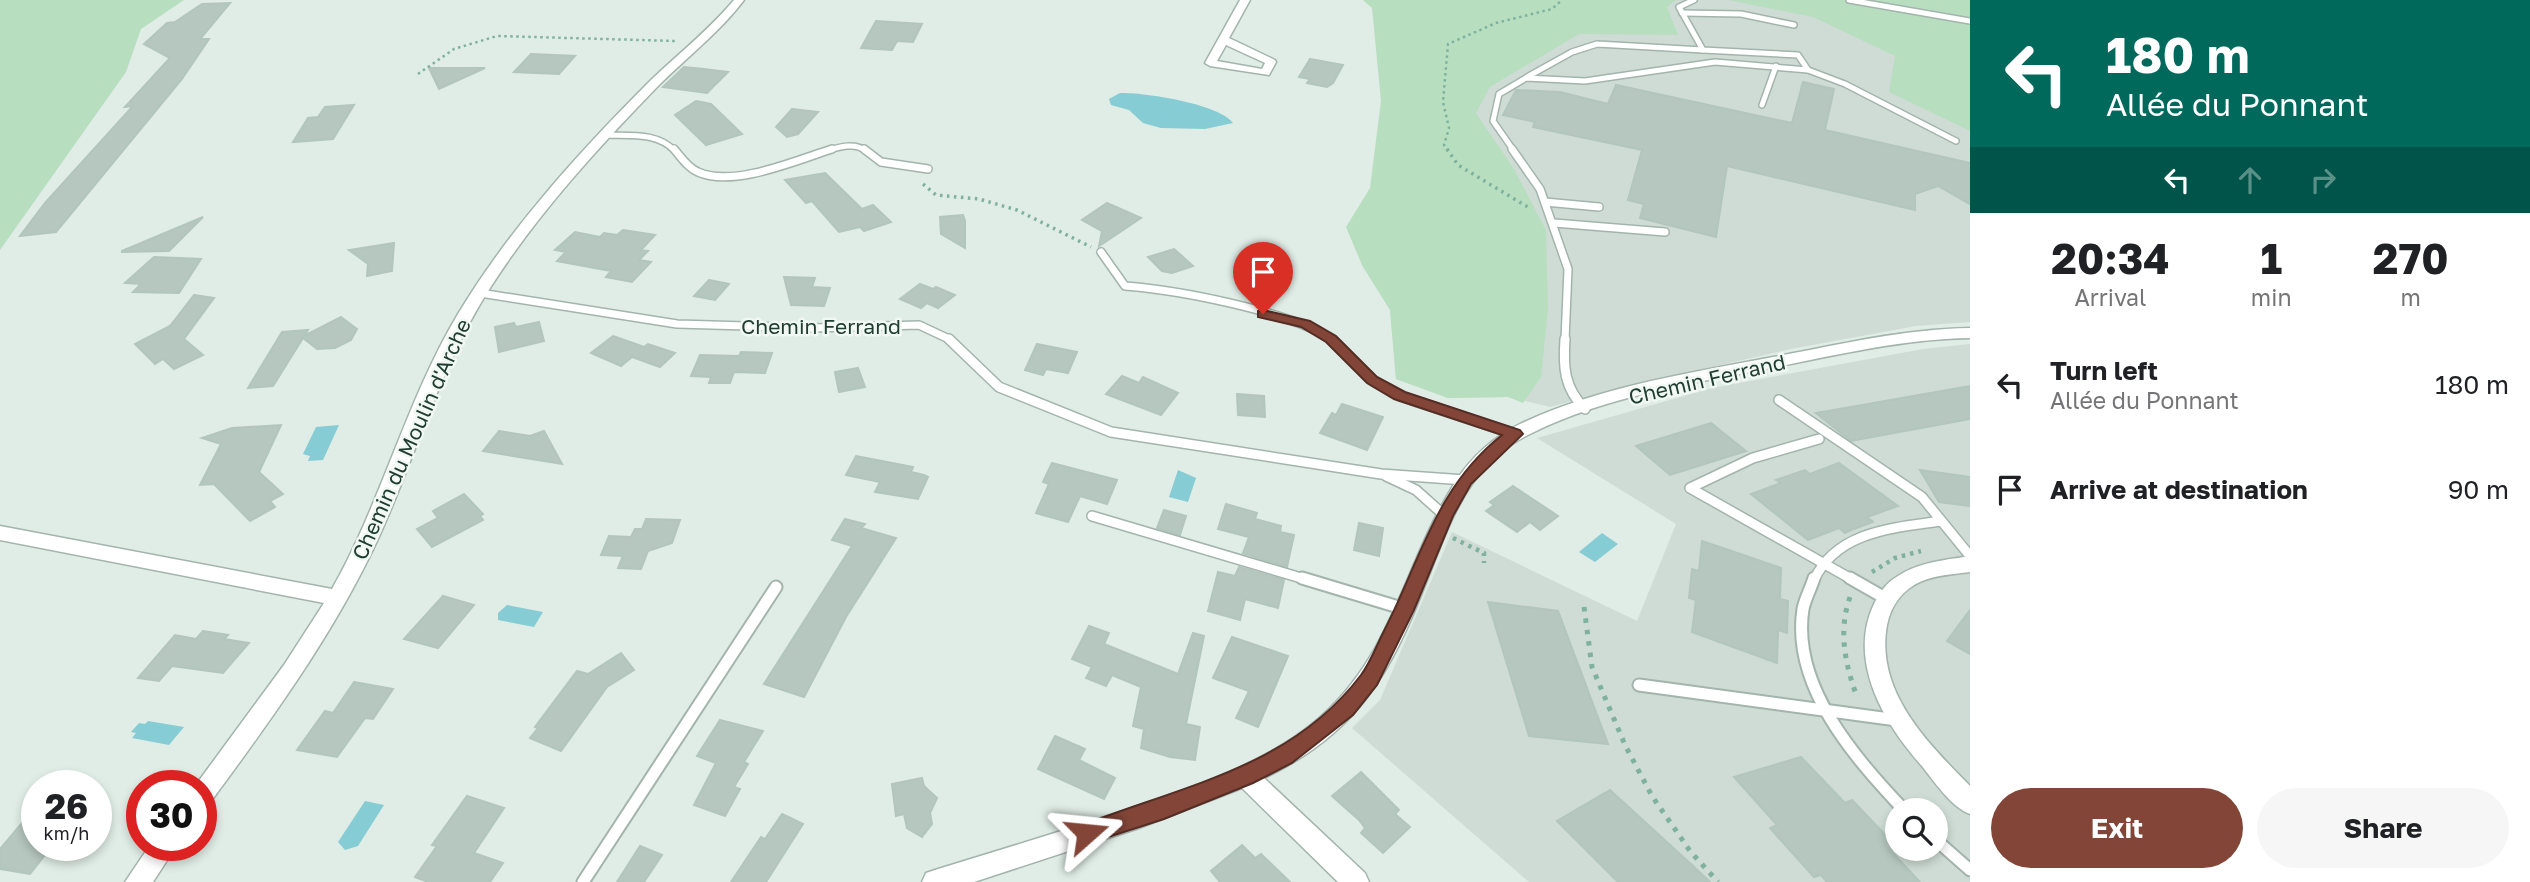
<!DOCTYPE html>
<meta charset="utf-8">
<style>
:root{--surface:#fff;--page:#f6f6f6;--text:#202124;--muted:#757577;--accent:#824538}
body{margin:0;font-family:"Golos Text",sans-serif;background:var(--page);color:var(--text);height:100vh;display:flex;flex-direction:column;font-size:26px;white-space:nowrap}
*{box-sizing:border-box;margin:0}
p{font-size:23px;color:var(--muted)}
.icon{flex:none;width:38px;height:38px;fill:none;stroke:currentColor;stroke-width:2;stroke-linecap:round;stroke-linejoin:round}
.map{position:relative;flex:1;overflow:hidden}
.panel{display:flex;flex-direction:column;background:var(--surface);width:560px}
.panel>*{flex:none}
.hud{background:#00695c;color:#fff;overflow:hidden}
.buttons{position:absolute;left:1885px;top:798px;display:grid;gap:14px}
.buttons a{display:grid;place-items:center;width:63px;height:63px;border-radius:50%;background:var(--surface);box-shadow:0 4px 10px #0003;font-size:35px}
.speed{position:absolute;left:21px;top:770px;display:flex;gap:14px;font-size:35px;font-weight:700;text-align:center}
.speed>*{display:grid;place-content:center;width:91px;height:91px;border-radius:50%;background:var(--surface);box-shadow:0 4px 10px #0003;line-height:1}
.speed small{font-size:18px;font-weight:400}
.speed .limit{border:10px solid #d22;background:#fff;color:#111}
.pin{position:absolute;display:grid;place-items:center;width:60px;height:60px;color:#fff;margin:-72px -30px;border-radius:50% 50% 50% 0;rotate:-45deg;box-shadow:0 0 7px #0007}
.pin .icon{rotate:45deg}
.me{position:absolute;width:77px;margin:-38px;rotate:72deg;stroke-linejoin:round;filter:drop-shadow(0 0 5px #0008)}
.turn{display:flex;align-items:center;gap:24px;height:147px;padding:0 21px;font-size:32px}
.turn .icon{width:91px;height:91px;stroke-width:2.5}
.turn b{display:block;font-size:49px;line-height:60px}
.lanes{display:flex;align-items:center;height:66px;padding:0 21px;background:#0003;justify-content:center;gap:35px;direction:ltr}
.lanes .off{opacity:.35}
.eta{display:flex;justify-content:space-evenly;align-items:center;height:119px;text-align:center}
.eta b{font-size:42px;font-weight:700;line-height:49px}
.button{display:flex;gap:14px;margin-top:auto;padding:14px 21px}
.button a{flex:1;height:80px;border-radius:42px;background:var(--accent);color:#fff;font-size:28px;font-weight:700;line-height:80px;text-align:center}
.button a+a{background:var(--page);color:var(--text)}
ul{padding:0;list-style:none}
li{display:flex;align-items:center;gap:21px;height:105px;padding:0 21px}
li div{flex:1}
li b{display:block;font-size:26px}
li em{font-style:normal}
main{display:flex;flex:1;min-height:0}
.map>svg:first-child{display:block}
.built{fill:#cedcd5;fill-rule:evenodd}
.green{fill:#b8dec0}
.water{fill:#85ccd4}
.building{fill:#b5c7bf;stroke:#b2c6bd;stroke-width:2}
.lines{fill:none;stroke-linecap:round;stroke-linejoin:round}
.service-far3-casing{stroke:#a3b4ad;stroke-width:8}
.service-far2-casing{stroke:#a3b4ad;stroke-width:10}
.service-far1-casing{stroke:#a3b4ad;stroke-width:12}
.service-casing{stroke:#a3b4ad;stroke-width:15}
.minor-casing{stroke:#a3b4ad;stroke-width:3}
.path-far3{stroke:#7fb19f;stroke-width:2.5;stroke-dasharray:2.5 3.5;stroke-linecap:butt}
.path-far2{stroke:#7fb19f;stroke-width:3.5;stroke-dasharray:2.5 4.5;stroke-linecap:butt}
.path-far1{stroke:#7fb19f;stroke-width:4.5;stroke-dasharray:3.5 5;stroke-linecap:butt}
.path{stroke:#7fb19f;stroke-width:5;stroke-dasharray:4.5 7;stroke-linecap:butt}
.service-far3{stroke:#fff;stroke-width:5}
.service-far2{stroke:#fff;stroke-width:7}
.service-far1{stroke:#fff;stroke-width:9}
.service{stroke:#fff;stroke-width:11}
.minor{fill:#fff;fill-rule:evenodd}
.route{fill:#824538;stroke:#542d24;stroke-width:2}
.labels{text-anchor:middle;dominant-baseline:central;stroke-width:5;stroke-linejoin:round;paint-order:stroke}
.street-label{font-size:21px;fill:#203d34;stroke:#f1f8f4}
</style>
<main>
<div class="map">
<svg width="1970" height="882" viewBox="0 0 1970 882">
<rect width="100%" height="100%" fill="#e0ece6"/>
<g class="built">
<path d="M1575 0H1970V322L1916 326 1791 349 1645 382 1550 407 1508 397 1448 398 1396 379 1390 310 1362 265 1424 59Z"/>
<path d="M1970 344V882H1529L1352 728 1380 700 1452 532 1637 621 1676 524 1537 438 1712 388 1923 349ZM1897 810H1936V849H1897Z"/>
</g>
<g class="green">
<path d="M0 0H184L141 29 126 72 0 250Z"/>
<path d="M1363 0H1676L1667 7 1678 35 1579 34 1490 87 1476 113 1514 169 1546 230 1548 309 1541 377 1523 403 1508 397 1448 398 1396 379 1390 310 1362 265 1346 227 1370 188 1381 101 1372 8Z"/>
<path d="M1728 0H1970V131L1889 92 1895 56 1813 17Z"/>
</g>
<g class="water">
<path d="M1120 93C1143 92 1220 104 1233 123L1205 129 1161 128 1143 123 1129 110 1111 105 1109 99Z"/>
<path d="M339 425 323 460 308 461 310 456 303 454 316 427Z"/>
<path d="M1178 470 1196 478 1188 502 1169 497Z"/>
<path d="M1602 533 1618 544 1595 562 1579 552Z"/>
<path d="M507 605 543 612 534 627 498 620V613Z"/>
<path d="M148 721 184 727 169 745 132 738 136 733 131 732 139 723 145 724Z"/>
<path d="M365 801 384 805 358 846 345 850 338 842Z"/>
</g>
<g class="building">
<path d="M230 3 200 39H209L182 79 56 232 20 236 45 203 133 106 125 107 170 58 144 44 167 23 175 22 202 4Z"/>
<path d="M876 21 922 24 913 42 897 41 892 50 861 48Z"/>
<path d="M531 54 575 56 559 74 514 72Z"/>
<path d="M1310 59 1343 65 1333 83 1327 87 1307 83 1310 79 1299 77Z"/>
<path d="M684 67 704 69 728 72 707 93 663 87Z"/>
<path d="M429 68H485L439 89Z"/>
<path d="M1803 82 1834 89 1825 130 1970 163V204L1938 186 1915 194V210L1727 166 1716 237 1640 218 1644 204 1628 200 1642 150 1533 127 1535 122 1503 115 1516 90 1560 92 1608 104 1616 85 1792 123Z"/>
<path d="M696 101 711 104 742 134 706 145 675 115Z"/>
<path d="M354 105 333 139 293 142 308 118 318 117 325 107Z"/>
<path d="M792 109 818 112 798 134 787 137 776 127Z"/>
<path d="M825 173 862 209 873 205 891 222 864 231 860 227 839 232 812 201 806 203 785 180Z"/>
<path d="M1107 203 1141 218 1099 246 1102 231 1082 220Z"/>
<path d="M963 215 965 221V248L941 234 940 217Z"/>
<path d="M203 217 169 251 122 252V251Z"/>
<path d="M623 230 655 235 641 250 648 251 639 260 651 262 632 282 606 277 611 271 557 261 566 252 555 250 575 232 600 237 604 233 617 235Z"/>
<path d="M394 243 392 271 367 276 368 264 349 250Z"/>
<path d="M1174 249 1193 266 1172 273 1162 271 1148 257Z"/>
<path d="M154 257 201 259 179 293 133 292 141 284 125 283Z"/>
<path d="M784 277 815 278 812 287 830 288 824 306 791 305Z"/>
<path d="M709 280 729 284 715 300 694 296Z"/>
<path d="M920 284 933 289 936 287 955 295 938 308 927 303 921 308 900 299Z"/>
<path d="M194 295 214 298 184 339 203 355 174 369 163 359 155 364 135 344 170 326Z"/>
<path d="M341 317 357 329 351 340 335 348 317 349 303 338 273 386 248 388 282 332 308 330 304 336Z"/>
<path d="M539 322 544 341 499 352 495 327 514 323 516 327Z"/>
<path d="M613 336 644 347 648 344 675 353 660 367 632 357 621 366 591 353Z"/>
<path d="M1037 344 1077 352 1068 373 1046 369 1043 375 1025 370Z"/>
<path d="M741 352 772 353 765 373 734 372 730 383H709L711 377 691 376 700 355 739 356Z"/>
<path d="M858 368 865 387 839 392 835 372Z"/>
<path d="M1122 376 1139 383 1143 377 1178 393 1161 415 1106 394Z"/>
<path d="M1970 386V419L1851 441 1816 413Z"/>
<path d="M1237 394 1264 396 1265 417 1238 415Z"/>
<path d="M1342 404 1383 417 1367 450 1320 433 1332 413 1336 415Z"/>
<path d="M1711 423 1746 451 1670 475 1636 446Z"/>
<path d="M281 425 259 472 283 494 270 501 275 507 250 521 214 484 200 485 221 444 202 438 232 428Z"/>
<path d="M499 431 530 436 544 431 562 464 483 451Z"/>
<path d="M856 456 913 467 911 472 924 475 928 477 918 499 875 492 880 482 846 475Z"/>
<path d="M1052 463 1117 480 1107 504 1080 496 1068 522 1036 513 1049 484 1043 482Z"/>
<path d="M1839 463 1898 506 1867 517 1873 522 1851 530 1845 533 1839 528 1808 540 1751 494 1781 483 1776 480 1805 470 1810 474Z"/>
<path d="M1920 470 1970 477V506L1939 502Z"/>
<path d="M1513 486 1558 516 1540 530 1530 522 1517 532 1486 511 1494 505 1490 502Z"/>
<path d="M464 494 483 514 480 516 483 520 432 547 417 529 438 518 433 511Z"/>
<path d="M1226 504 1257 513 1255 519 1281 526 1280 532 1294 535 1287 567 1243 553 1249 537 1218 529Z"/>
<path d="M1164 510 1186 516 1180 535 1157 528Z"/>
<path d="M646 519 680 520 672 543 648 551 641 569 618 568 623 556 601 555 609 536 631 537 635 529H642Z"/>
<path d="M845 519 865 524 861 528 896 538 846 617 804 697 764 684 852 546 832 540Z"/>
<path d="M1359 523 1383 528 1379 556 1354 550Z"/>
<path d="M1702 541 1781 568 1780 599 1788 601 1787 633 1778 630 1777 663 1692 632 1696 600 1689 598 1692 569 1699 571Z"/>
<path d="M1239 567 1284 580 1278 608 1245 599 1240 620 1208 611 1218 572 1235 576Z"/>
<path d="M443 596 474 605 438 648 404 639Z"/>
<path d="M1488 602 1558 611 1608 744 1529 736Z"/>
<path d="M1970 610V654L1947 641Z"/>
<path d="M1089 626 1109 633 1104 644 1178 674 1193 633 1204 636 1186 724 1200 727 1195 760 1170 757 1141 748 1144 729 1133 726 1141 687 1112 675 1106 686 1086 678 1092 667 1072 659Z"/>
<path d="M203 631 228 635 224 639 249 643 223 673 172 666 159 681 138 678 175 635 196 639Z"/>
<path d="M1232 637 1288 656 1258 727 1236 718 1249 691 1213 678Z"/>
<path d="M621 653 634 670 607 687 561 751 530 738 538 728 535 727 577 671 588 674Z"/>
<path d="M354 682 393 689 373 719 365 718 337 757 297 750 325 711 333 713Z"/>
<path d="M720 720 763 731 744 762 748 764 734 787 740 789 725 816 694 805 716 763 697 756Z"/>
<path d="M1055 736 1085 749 1079 760 1115 778 1104 799 1038 769Z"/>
<path d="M1801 757 1845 803 1852 800 1897 847 1891 851 1920 882H1827L1821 875 1814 877 1770 828 1777 825 1734 777Z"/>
<path d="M1361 772 1399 810 1395 814 1410 827 1383 853 1361 833 1365 828 1359 820 1332 796Z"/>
<path d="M922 778 924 786 937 798 930 813 932 824 922 837 907 828 904 814 896 816 892 784Z"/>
<path d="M1610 790 1693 866 1710 882H1618L1557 821Z"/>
<path d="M467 796 504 808 474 853 503 863 490 882H428L415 877 437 846 432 845Z"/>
<path d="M37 805V845H53L30 874 0 869V849Z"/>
<path d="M782 814 803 824 766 882H731L761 837 765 839Z"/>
<path d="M1242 845 1255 858 1261 854 1290 882H1220L1211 871Z"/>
<path d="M640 846 662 855 644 882H617Z"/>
</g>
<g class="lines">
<g class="service-far3-casing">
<g id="service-far3">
<path d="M1849 0 1970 21"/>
<path d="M1682 13 1741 14 1794 25"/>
<path d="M1808 70 1845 84 1956 141"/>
<path d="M1527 77 1572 52 1597 44 1703 50"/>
<path d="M1762 105 1776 66"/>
<path d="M607 135C631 136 657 132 675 151"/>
<path d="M826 151C839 147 855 142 866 151"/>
<path d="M1514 151 1493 121 1499 94 1526 78 1585 81 1715 62 1808 70 1798 55 1703 50 1679 7 1694 0"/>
</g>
</g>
<g class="service-far2-casing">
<g id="service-far2">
<path d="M674 149C681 157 688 168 698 172 733 188 797 160 832 149"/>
<path d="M864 149 881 162 928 169"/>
<path d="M1512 149 1540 189 1568 269 1565 340"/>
<path d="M1545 202 1599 207"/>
<path d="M1554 223 1665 232"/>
<path d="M1101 252 1125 286C1177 290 1291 311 1332 340"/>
<path d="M480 293 677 324 814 328 919 325 951 340"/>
</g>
</g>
<g class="service-far1-casing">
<g id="service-far1">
<path d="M949 339 999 387 1111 432 1381 474 1465 480"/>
<path d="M1331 339 1372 380 1400 396 1515 434"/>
<path d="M1565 339C1563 367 1564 388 1585 409"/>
<path d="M1779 400 1922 497 1970 556"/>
<path d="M1819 439 1753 458 1690 488 1853 580"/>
<path d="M1386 476 1416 490 1445 516"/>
<path d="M1092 516 1308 580"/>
<path d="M1814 580C1837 531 1893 528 1941 521"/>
</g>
</g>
<g class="service-casing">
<g id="service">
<path d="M1302 578 1405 609"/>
<path d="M1814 578C1811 588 1805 599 1803 609 1791 686 1855 758 1904 810"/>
<path d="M1850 578 1885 598"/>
<path d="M1639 685 1897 720"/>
<path d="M1936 840 1970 870"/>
<path d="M583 882 776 587"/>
</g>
</g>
<g class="minor-casing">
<g id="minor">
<path d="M734 0H744C719 33 687 57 658 86 598 148 539 212 492 285 440 364 417 455 377 541 333 635 271 720 209 804L201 807V786H195L284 665 324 603 0 540V526L332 589C382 501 406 401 458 314 510 228 579 152 650 81 678 54 709 30 734 0Z"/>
<path d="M1240 0H1250L1229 38 1275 60 1276 62 1269 75 1210 66 1205 63ZM1226 45 1265 63 1262 69 1217 61Z"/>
<path d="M1970 328V338C1905 339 1840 354 1776 367 1695 383 1606 396 1532 433 1508 444 1487 463 1472 484 1452 513 1440 547 1427 580 1391 673 1358 733 1264 778L1365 873 1369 882H1338L1242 788 1136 829 974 882H922L926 873 935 870C1008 847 1082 826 1155 800 1209 781 1266 761 1311 725 1394 659 1402 565 1456 481 1471 457 1495 436 1520 424 1598 387 1689 373 1773 357 1838 345 1903 329 1970 328Z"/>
<path d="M1970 556V572C1954 574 1937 575 1922 581 1903 589 1891 605 1887 625 1875 692 1928 743 1970 786V814C1951 807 1934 781 1921 765 1884 723 1847 661 1874 604 1879 593 1887 582 1898 576 1919 562 1946 560 1970 556Z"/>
<path d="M150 845H177L153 882H125Z"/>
</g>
</g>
<g class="path-far3">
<path d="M418 74 454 49 497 36 676 41"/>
<path d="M1448 151 1444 145 1449 128 1443 102 1448 44 1496 23 1552 9 1562 0"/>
</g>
<g class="path-far2">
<path d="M1447 149 1458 165 1531 209"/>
<path d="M923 184 936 195 979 199 1017 210 1091 247"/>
</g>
<g class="path-far1">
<path d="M1453 538 1484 553V563"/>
<path d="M1872 572 1895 558 1921 551"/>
</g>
<g class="path">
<path d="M1850 597C1838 631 1845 664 1857 697"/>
<path d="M1584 607 1592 667 1625 745 1652 796 1690 851 1718 882"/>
</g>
<use href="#service-far3" class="service-far3"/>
<use href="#service-far2" class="service-far2"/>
<use href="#service-far1" class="service-far1"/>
<use href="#service" class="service"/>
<use href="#minor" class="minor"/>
</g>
<path class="route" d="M1263 310 1310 321 1336 336 1377 377 1405 392 1520 430 1523 434 1471 484 1453 516 1414 610 1377 685 1353 715 1292 763 1253 783 1164 819 1087 844 1080 841 1076 833 1080 826C1181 786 1291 768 1361 675 1370 663 1376 647 1383 633 1421 560 1435 488 1502 435L1394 399 1367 383 1326 342 1301 327 1258 317V311Z"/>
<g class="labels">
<g class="street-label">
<text x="821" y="326">Chemin Ferrand</text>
<text transform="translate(1707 379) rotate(-13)">Chemin Ferrand</text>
<text transform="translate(411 439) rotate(-66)">Chemin du Moulin d'Arche</text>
</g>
</g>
</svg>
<div class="buttons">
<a><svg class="icon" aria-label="search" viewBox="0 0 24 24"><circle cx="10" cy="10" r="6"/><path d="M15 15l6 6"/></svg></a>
</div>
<div class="speed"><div>26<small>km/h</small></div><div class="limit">30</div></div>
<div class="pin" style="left:1263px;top:314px;background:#d93025"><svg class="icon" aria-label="arrive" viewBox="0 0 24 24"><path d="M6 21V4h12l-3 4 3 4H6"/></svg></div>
<svg class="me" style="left:1087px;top:833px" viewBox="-20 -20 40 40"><path d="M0-17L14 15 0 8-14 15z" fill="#824538" stroke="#fff" stroke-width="4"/></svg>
</div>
<section class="panel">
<div class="hud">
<div class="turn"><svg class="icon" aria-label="left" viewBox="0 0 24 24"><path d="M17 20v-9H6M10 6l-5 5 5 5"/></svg><div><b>180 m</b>Allée du Ponnant</div></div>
<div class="lanes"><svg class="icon" aria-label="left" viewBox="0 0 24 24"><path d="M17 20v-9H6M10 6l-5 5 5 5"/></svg><svg class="icon off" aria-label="ahead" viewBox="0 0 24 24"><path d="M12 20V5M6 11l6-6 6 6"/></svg><svg class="icon off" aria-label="right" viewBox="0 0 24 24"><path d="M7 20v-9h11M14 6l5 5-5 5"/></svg></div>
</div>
<div class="eta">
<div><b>20:34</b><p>Arrival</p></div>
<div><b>1</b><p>min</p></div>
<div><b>270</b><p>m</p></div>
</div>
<ul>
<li><svg class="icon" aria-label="left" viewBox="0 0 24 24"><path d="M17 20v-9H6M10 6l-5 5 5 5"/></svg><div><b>Turn left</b><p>Allée du Ponnant</p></div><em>180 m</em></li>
<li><svg class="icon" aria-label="arrive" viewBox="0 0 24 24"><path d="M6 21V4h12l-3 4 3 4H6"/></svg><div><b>Arrive at destination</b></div><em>90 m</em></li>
</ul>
<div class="button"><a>Exit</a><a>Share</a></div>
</section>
</main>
